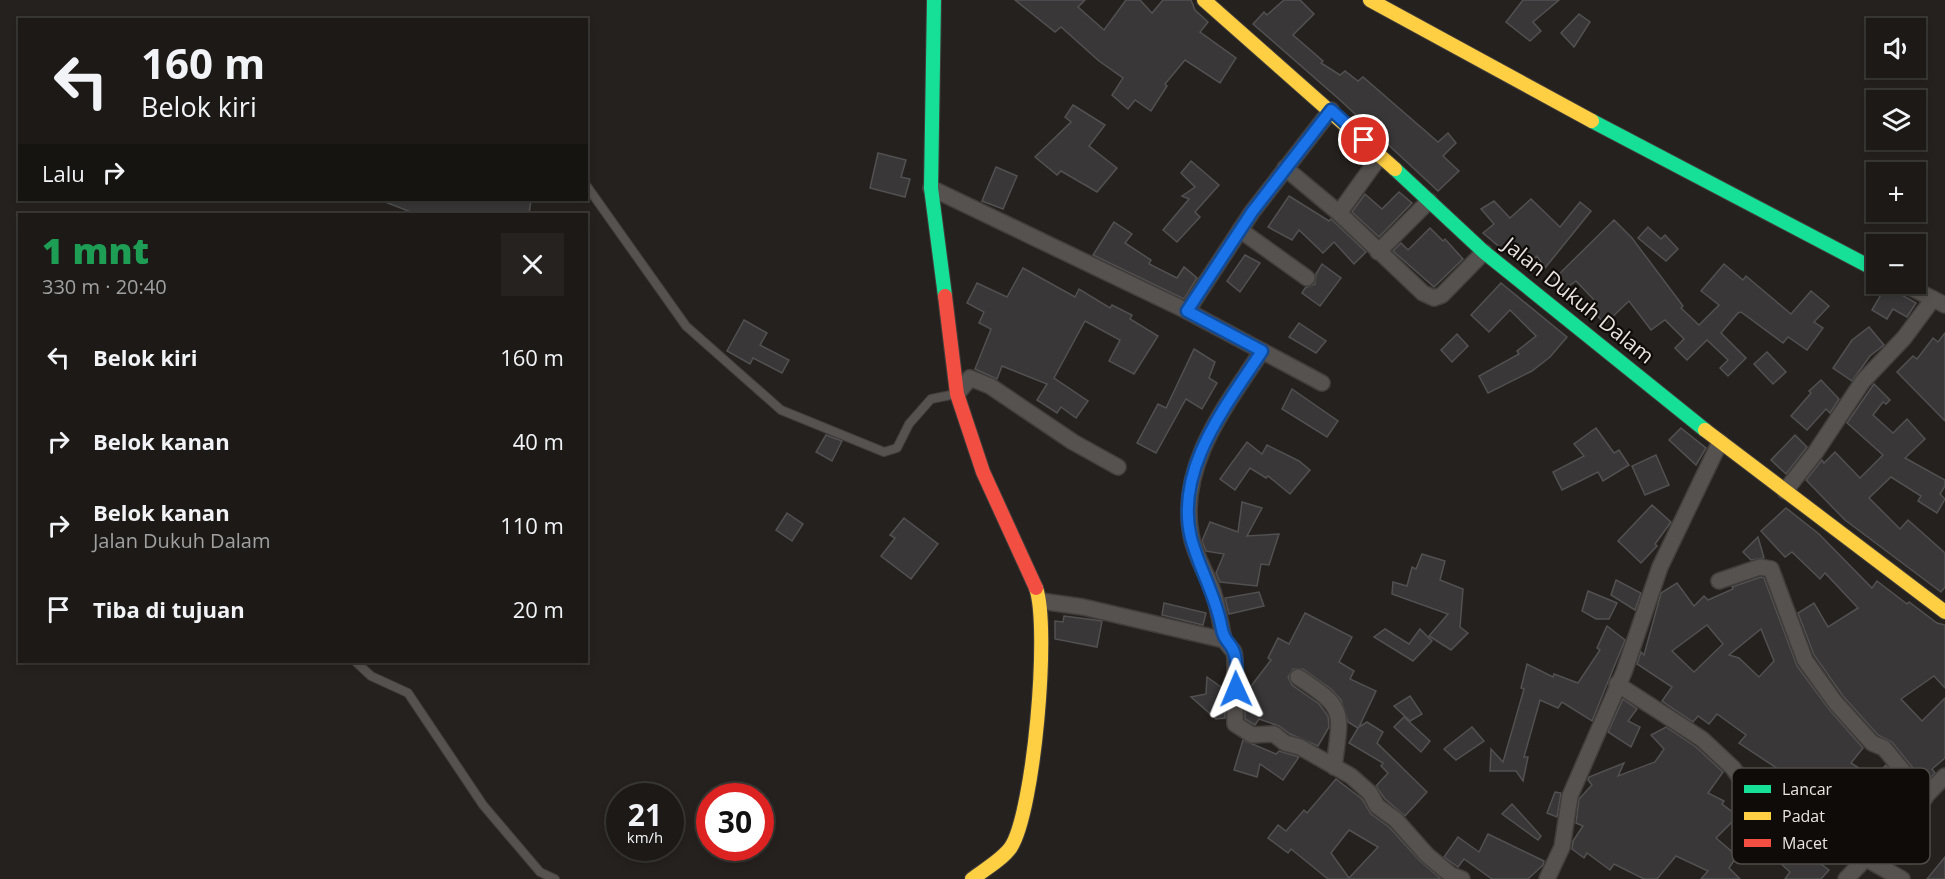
<!DOCTYPE html>
<html lang="id">
<meta charset="utf-8">
<style>
:root{--surface:#1c1916;--page:#25221f;--text:#f1f3f6;--muted:#a0a0a1;--line:#3a3835}
body{margin:0;font-family:"Open Sans",sans-serif;background:var(--page);color:var(--text);height:100vh;display:flex;flex-direction:column;font-size:22px;white-space:nowrap}
*{box-sizing:border-box;margin:0}
p{font-size:20px;color:var(--muted)}
.icon{flex:none;width:33px;height:33px;fill:none;stroke:currentColor;stroke-width:2;stroke-linecap:round;stroke-linejoin:round}
.map{position:relative;flex:1;overflow:hidden}
.details{position:absolute;left:18px;top:213px;width:570px;height:450px;display:flex;flex-direction:column;background:var(--surface);border-radius:0px;box-shadow:0 3px 9px #0003,0 0 0 2px var(--line)}
.details>*{flex:none}
.guide{position:absolute;left:18px;top:18px;width:570px;height:183px;border-radius:0px;box-shadow:0 3px 9px #0003,0 0 0 2px var(--line);background:#1c1916;color:var(--text);overflow:hidden}
.controls{position:absolute;left:1866px;top:18px;display:grid;gap:12px}
.controls a{display:grid;place-items:center;width:60px;height:60px;border-radius:0px;background:var(--surface);box-shadow:0 3px 9px #0003,0 0 0 2px var(--line);font-size:30px}
.speed{position:absolute;left:606px;top:783px;display:flex;gap:12px;font-size:30px;font-weight:700;text-align:center}
.speed>*{display:grid;place-content:center;width:78px;height:78px;border-radius:50%;background:var(--surface);box-shadow:0 3px 9px #0003,0 0 0 2px var(--line);line-height:1}
.speed small{font-size:15px;font-weight:400}
.speed .limit{border:9px solid #d22;background:#fff;color:#111}
.pin{position:absolute;display:grid;place-items:center;width:51px;height:51px;color:#fff;margin:-26px;border:3px solid #fff;border-radius:50%;box-shadow:0 2px 6px #0007}
.me{position:absolute;width:66px;margin:-33px;rotate:359deg;stroke-linejoin:round;filter:drop-shadow(0 0 4px #0008)}
.turn{display:flex;align-items:center;gap:21px;height:126px;padding:0 24px;font-size:27px}
.turn .icon{width:78px;height:78px;stroke-width:2.5}
.turn b{display:block;font-size:42px;line-height:51px}
.then{display:flex;align-items:center;height:57px;padding:0 24px;background:#0003;gap:12px;font-size:22px}
.round{display:grid;place-items:center;flex:none;width:63px;height:63px;border-radius:0px;background:var(--page)}
.summary{display:flex;align-items:center;justify-content:space-between;height:102px;padding:0 24px}
h1{font-size:36px;font-weight:800;line-height:45px;color:#1e9e55}
ul{padding:0;list-style:none}
li{display:flex;align-items:center;gap:18px;height:84px;padding:0 24px}
li div{flex:1}
li b{display:block;font-size:22px}
li em{font-style:normal}
.map>svg:first-child{display:block}
.building{fill:#393738;stroke:#525051;stroke-width:1.5;fill-rule:evenodd}
.lines{fill:none;stroke-linecap:round;stroke-linejoin:round}
.lane-casing{stroke:#423e3c;stroke-width:10}
.street-casing{stroke:#423e3c;stroke-width:18}
.fast-casing{stroke:#423e3c;stroke-width:16}
.slow-casing{stroke:#423e3c;stroke-width:16}
.jam-casing{stroke:#423e3c;stroke-width:16}
.lane{stroke:#565250;stroke-width:8}
.street{stroke:#565250;stroke-width:15}
.fast{stroke:#16e098;stroke-width:14}
.slow{stroke:#ffcf43;stroke-width:14}
.jam{stroke:#f24e42;stroke-width:14}
.route-casing{stroke:#114b97;stroke-width:15}
.route{stroke:#1a73e8;stroke-width:10}
.labels{text-anchor:middle;dominant-baseline:central;stroke-width:4.5;stroke-linejoin:round;paint-order:stroke}
.street-label{font-size:21px;fill:#e9e3df;stroke:#0e0b08}
.key{fill:#0e0b08;stroke:#504c48;stroke-width:1.5}
.key-label{font-size:16px;fill:#e9e3df}
</style>
<div class="map">
<svg width="1945" height="879" viewBox="0 0 1945 879">
<rect width="100%" height="100%" fill="#25211e"/>
<g class="building">
<path d="M1015 0H1085L1078 7 1104 30 1126 0H1140L1152 13 1163 0H1191L1195 10 1208 22 1200 32 1236 58 1220 83 1185 60 1165 84 1167 86 1151 111 1135 100 1128 109 1112 95 1123 78 1099 61 1061 27 1055 32Z"/>
<path d="M1284 0H1300L1314 14 1293 35 1323 61 1321 63 1340 75 1345 71 1358 81 1363 77 1438 142 1448 133 1456 143 1443 156 1459 171 1438 191 1340 100 1253 24 1264 12 1267 15Z"/>
<path d="M1523 0H1559L1533 22 1541 31 1530 41 1506 22Z"/>
<path d="M1579 14 1590 22 1574 47 1561 33Z"/>
<path d="M1073 105 1105 125 1089 146 1117 168 1097 192 1061 171 1057 175 1035 157 1071 122 1065 117Z"/>
<path d="M878 153 906 160 901 177 910 179 905 197 870 188Z"/>
<path d="M1191 161 1219 185 1195 212 1200 217 1177 242 1163 230 1189 199 1182 196 1195 187 1181 173Z"/>
<path d="M996 167 1017 176 1003 209 982 201Z"/>
<path d="M1399 192 1412 203 1379 237 1352 212 1365 194 1382 209Z"/>
<path d="M1289 196 1329 221 1331 219 1366 252 1354 264 1334 242 1323 253 1299 230 1292 240 1268 227Z"/>
<path d="M1531 199 1560 227 1580 202 1591 211 1545 268 1537 256 1528 264 1510 243 1502 249 1483 233 1494 224 1481 209 1494 201 1510 218Z"/>
<path d="M380 200H531L529 214H416Z"/>
<path d="M1614 220 1632 238 1683 306 1681 308 1699 325 1719 305 1701 291 1724 264 1743 280 1746 276 1791 314 1811 291 1829 306 1814 322 1823 328 1807 350 1788 337 1783 343 1741 312 1738 313 1721 333 1746 358 1728 376 1720 368 1728 360 1707 340 1687 360 1675 348 1684 339 1665 320 1651 330 1629 301 1605 324 1590 308 1596 302 1576 281 1562 291 1554 279Z"/>
<path d="M1114 222 1132 234 1125 243 1151 260 1149 264 1177 278 1184 267 1197 278 1184 299 1093 255Z"/>
<path d="M1648 227 1661 239 1665 235 1678 249 1666 261 1638 238Z"/>
<path d="M1430 228 1443 241 1445 239 1463 259 1434 287 1393 251 1401 243 1408 250Z"/>
<path d="M1245 255 1260 263 1240 292 1227 281Z"/>
<path d="M1322 264 1341 278 1320 306 1302 293 1305 288 1315 284 1316 274Z"/>
<path d="M1023 268 1075 297 1079 289 1110 308 1112 305 1132 315 1130 319 1158 336 1134 374 1109 361 1120 340 1085 321 1054 378 1088 401 1076 418 1061 407 1057 413 1037 400 1047 384 1002 366 997 379 975 369 991 329 979 323 984 312 967 303 977 283 1007 297Z"/>
<path d="M1501 283 1567 337 1550 357 1532 371 1488 393 1479 376 1519 354 1517 351 1536 336 1510 310 1489 332 1471 315Z"/>
<path d="M1886 286 1916 303 1907 317 1893 309 1887 319 1872 310Z"/>
<path d="M744 320 767 333 760 345 789 360 782 373 753 358 750 364 727 351Z"/>
<path d="M1299 323 1326 341 1316 353 1289 337Z"/>
<path d="M1869 327 1884 345 1870 356 1852 381 1833 368 1852 340Z"/>
<path d="M1945 333V421L1897 372 1913 356 1917 359 1933 338 1938 342Z"/>
<path d="M1457 334 1468 346 1452 362 1441 350Z"/>
<path d="M1194 349 1215 362 1209 378 1217 383 1202 409 1186 399 1156 453 1137 443 1158 404 1166 408Z"/>
<path d="M1767 352 1786 372 1773 384 1754 364Z"/>
<path d="M1821 380 1839 399 1830 413 1826 409 1807 430 1791 416 1811 393 1809 391Z"/>
<path d="M1874 384 1890 400 1886 404 1883 402 1873 415 1893 433 1907 419 1925 439 1905 458 1945 480V486L1940 494 1945 499 1937 513 1918 501 1921 496 1891 477 1869 498 1900 529 1908 520 1945 553V587L1941 592 1845 520 1806 480 1822 460 1824 463 1835 452 1860 478 1883 455 1847 423Z"/>
<path d="M1292 389 1338 421 1327 437 1282 409Z"/>
<path d="M1596 428 1614 453 1619 450 1629 465 1603 481 1598 472 1562 490 1553 472 1584 456 1574 444Z"/>
<path d="M1681 428 1706 448 1696 465 1669 440Z"/>
<path d="M826 435 842 441 832 461 816 452Z"/>
<path d="M1795 435 1807 447 1786 474 1771 460Z"/>
<path d="M1247 442 1262 454 1267 445 1299 461 1310 470 1290 494 1268 476 1266 478 1250 468 1235 490 1220 479Z"/>
<path d="M1656 455 1669 485 1645 495 1632 466Z"/>
<path d="M1242 502 1262 508 1247 536 1279 534 1269 565 1261 564 1257 586 1220 582 1216 573 1224 554 1206 551 1202 541 1210 522 1238 532Z"/>
<path d="M1652 505 1671 522 1655 544 1657 546 1641 563 1618 541Z"/>
<path d="M1786 508 1819 534 1872 588 1877 581 1907 604 1909 602 1937 623 1945 625V688L1934 676 1901 699 1922 721 1945 698V758L1932 769 1935 773 1925 783 1892 742 1878 735 1843 696 1814 655 1798 613 1814 603 1828 627 1858 608 1825 573 1820 579 1792 552 1785 557 1761 531Z"/>
<path d="M787 513 803 524 792 541 776 530Z"/>
<path d="M904 518 938 544 911 579 881 556 895 538 890 535Z"/>
<path d="M1758 537 1764 558 1751 560 1743 552Z"/>
<path d="M1422 554 1445 561 1440 580 1463 589 1460 627 1468 633 1451 650 1429 636 1448 614 1392 594 1393 582 1407 586 1412 567 1416 569Z"/>
<path d="M1761 577 1764 578 1797 666 1828 708 1863 748 1851 763 1874 778 1886 765 1910 796 1885 824 1880 819 1858 842 1850 834 1847 837 1807 826 1791 818 1778 799 1785 794 1772 780 1778 769 1739 743 1746 735 1717 714 1709 724 1698 716 1693 722 1662 701 1672 687 1637 664 1641 652 1644 655 1661 593 1677 583 1694 606 1704 596 1708 600 1733 589 1732 587ZM1707 625 1723 644 1694 672 1672 651ZM1761 629 1774 661 1759 677 1739 658 1729 655Z"/>
<path d="M1616 580 1641 593 1635 610 1611 595Z"/>
<path d="M1588 591 1617 603 1609 619H1596L1582 611Z"/>
<path d="M1259 592 1264 606 1229 614 1225 598Z"/>
<path d="M1164 603 1206 613 1203 625 1162 615Z"/>
<path d="M1305 613 1352 637 1339 662 1354 671 1350 679 1376 691 1359 727 1367 722 1383 732 1377 743 1427 792 1405 816 1385 799 1376 786 1388 773 1381 766 1383 763 1349 743 1358 728 1348 722 1341 700 1331 689 1303 669H1293L1288 677 1292 685 1319 704 1328 716 1329 727 1318 746 1290 734 1279 726 1259 719 1255 725 1245 719V694L1271 660 1268 658 1278 638 1289 644Z"/>
<path d="M1064 616 1102 621 1097 647 1055 639V621L1063 622Z"/>
<path d="M1607 626 1625 640 1592 721 1562 702 1558 708 1540 700 1524 757H1528L1523 781 1516 771H1490L1491 749 1503 762 1524 689 1521 688 1527 664 1553 677 1554 674 1578 683 1600 650 1597 648Z"/>
<path d="M1385 629 1409 644 1420 629 1432 641 1413 661 1374 637Z"/>
<path d="M1207 677 1225 690V718L1216 719 1191 697 1206 694Z"/>
<path d="M1410 696 1422 714 1410 721 1394 706Z"/>
<path d="M1623 699 1637 709 1628 721 1640 727 1631 747 1608 732Z"/>
<path d="M1404 717 1430 741 1421 752 1394 727Z"/>
<path d="M1472 727 1484 741 1456 760 1444 749Z"/>
<path d="M1666 727 1696 747 1723 772 1708 793 1724 801 1722 804 1738 816 1716 838 1737 856 1729 868 1740 879H1701L1708 871 1676 856 1657 879H1644L1614 864 1610 870 1587 853 1584 858 1572 849 1573 841 1583 826 1576 823 1579 799 1592 785 1588 780 1589 777 1624 763 1618 776 1655 762 1664 749 1651 735Z"/>
<path d="M1243 740 1276 754 1279 751 1299 757 1283 780 1260 764 1257 777 1234 770Z"/>
<path d="M1336 779 1362 799 1371 814 1389 827 1420 861 1441 879H1328L1291 849 1288 853 1268 838 1278 825 1286 831 1304 810 1307 813ZM1349 830 1378 847 1349 878 1331 853Z"/>
<path d="M1555 792 1561 793 1557 817 1547 813Z"/>
<path d="M1512 804 1541 836 1538 840 1502 814Z"/>
<path d="M1756 817 1766 827 1783 835 1829 870 1821 879H1785L1790 872 1764 848 1767 845 1751 830Z"/>
<path d="M1488 834 1544 861 1543 865 1528 879H1492L1464 859 1458 867 1444 857 1458 837 1479 852Z"/>
<path d="M1945 857V879H1927Z"/>
</g>
<g class="lines">
<g class="lane-casing">
<g id="lane">
<path d="M586 185 686 326 781 410 884 452 897 448 909 424 931 399 956 394"/>
<path d="M356 662 371 676 408 693 483 805 540 872 555 879"/>
</g>
</g>
<g class="street-casing">
<g id="street">
<path d="M1285 168 1339 213 1423 293 1434 298 1442 295 1484 252"/>
<path d="M931 188 1187 311 1322 383"/>
<path d="M1339 213 1380 156"/>
<path d="M1240 230 1307 278"/>
<path d="M1378 252 1429 201"/>
<path d="M1904 284 1945 305"/>
<path d="M1187 311 1252 212 1331 110"/>
<path d="M957 394 970 378 990 386 1073 442 1118 467"/>
<path d="M1785 491 1815 453 1863 381 1904 338 1933 299"/>
<path d="M1719 581 1760 567 1771 569 1805 660 1835 702 1872 743 1884 748 1925 798"/>
<path d="M1041 601 1083 607 1224 640 1234 652 1235 659V724L1252 735 1274 734 1285 743 1300 747 1351 776 1370 793 1377 806 1396 820 1427 855 1451 875 1462 879"/>
<path d="M1224 640C1220 622 1218 604 1211 586 1204 569 1194 553 1191 535 1178 465 1226 406 1262 351"/>
<path d="M1298 677C1347 709 1341 711 1334 767"/>
<path d="M1617 684 1702 739 1733 768 1764 812 1772 819 1804 835 1838 843 1902 879"/>
<path d="M1547 879 1562 847 1570 796 1624 672 1660 567 1720 442"/>
<path d="M1846 879 1945 776"/>
</g>
</g>
<g class="fast-casing">
<g id="fast">
<path d="M934 0 931 188 945 296"/>
<path d="M1592 121 1876 270"/>
<path d="M1395 169 1484 252 1705 430"/>
</g>
</g>
<g class="slow-casing">
<g id="slow">
<path d="M1204 0 1395 169"/>
<path d="M1370 0 1592 121"/>
<path d="M1705 430 1945 612"/>
<path d="M972 879C984 870 1003 859 1011 847 1034 811 1050 628 1036 588"/>
</g>
</g>
<g class="jam-casing">
<path id="jam" d="M945 296 957 394 983 472 1036 588"/>
</g>
<use href="#lane" class="lane"/>
<use href="#street" class="street"/>
<use href="#fast" class="fast"/>
<use href="#slow" class="slow"/>
<use href="#jam" class="jam"/>
</g>
<g class="lines">
<g class="route-casing">
<path id="route" d="M1236 689C1237 678 1238 664 1234 652 1230 641 1224 643 1221 625 1215 594 1199 568 1191 538 1174 469 1227 405 1262 351L1187 311 1252 212 1331 110 1364 140"/>
</g>
<use href="#route" class="route"/>
</g>
<g class="labels">
<g class="street-label">
<text transform="translate(1579 300) rotate(39)">Jalan Dukuh Dalam</text>
</g>
</g>
<rect x="1732" y="768" width="198" height="96" rx="9" class="key"/>
<rect x="1744" y="785" width="27" height="8" fill="#16e098"/>
<rect x="1744" y="812" width="27" height="8" fill="#ffcf43"/>
<rect x="1744" y="839" width="27" height="8" fill="#f24e42"/>
<g class="key-label">
<text x="1782" y="795">Lancar</text>
<text x="1782" y="822">Padat</text>
<text x="1782" y="849">Macet</text>
</g>
</svg>
<div class="controls">
<a><svg class="icon" aria-label="sound" viewBox="0 0 24 24"><path d="M4 9h4l5-4v14l-5-4H4zM17 9q2 3 0 6"/></svg></a>
<a><svg class="icon" aria-label="layers" viewBox="0 0 24 24"><path d="M12 4l9 5-9 5-9-5zM3 14l9 5 9-5"/></svg></a>
<a>+</a>
<a>−</a>
</div>
<div class="speed"><div>21<small>km/h</small></div><div class="limit">30</div></div>
<div class="pin" style="left:1364px;top:140px;background:#d93025"><svg class="icon" aria-label="arrive" viewBox="0 0 24 24"><path d="M6 21V4h12l-3 4 3 4H6"/></svg></div>
<svg class="me" style="left:1236px;top:689px" viewBox="-20 -20 40 40"><path d="M0-17L14 15 0 8-14 15z" fill="#1a73e8" stroke="#fff" stroke-width="4"/></svg>
<div class="guide">
<div class="turn"><svg class="icon" aria-label="left" viewBox="0 0 24 24"><path d="M17 20v-9H6M10 6l-5 5 5 5"/></svg><div><b>160 m</b>Belok kiri</div></div>
<div class="then">Lalu<svg class="icon" aria-label="right" viewBox="0 0 24 24"><path d="M7 20v-9h11M14 6l5 5-5 5"/></svg></div>
</div>
<section class="details">
<div class="summary"><div><h1>1 mnt</h1><p>330 m · 20:40</p></div><a class="round"><svg class="icon" aria-label="close" viewBox="0 0 24 24"><path d="M6 6l12 12M18 6L6 18"/></svg></a></div>
<ul>
<li><svg class="icon" aria-label="left" viewBox="0 0 24 24"><path d="M17 20v-9H6M10 6l-5 5 5 5"/></svg><div><b>Belok kiri</b></div><em>160 m</em></li>
<li><svg class="icon" aria-label="right" viewBox="0 0 24 24"><path d="M7 20v-9h11M14 6l5 5-5 5"/></svg><div><b>Belok kanan</b></div><em>40 m</em></li>
<li><svg class="icon" aria-label="right" viewBox="0 0 24 24"><path d="M7 20v-9h11M14 6l5 5-5 5"/></svg><div><b>Belok kanan</b><p>Jalan Dukuh Dalam</p></div><em>110 m</em></li>
<li><svg class="icon" aria-label="arrive" viewBox="0 0 24 24"><path d="M6 21V4h12l-3 4 3 4H6"/></svg><div><b>Tiba di tujuan</b></div><em>20 m</em></li>
</ul>
</section>
</div>
